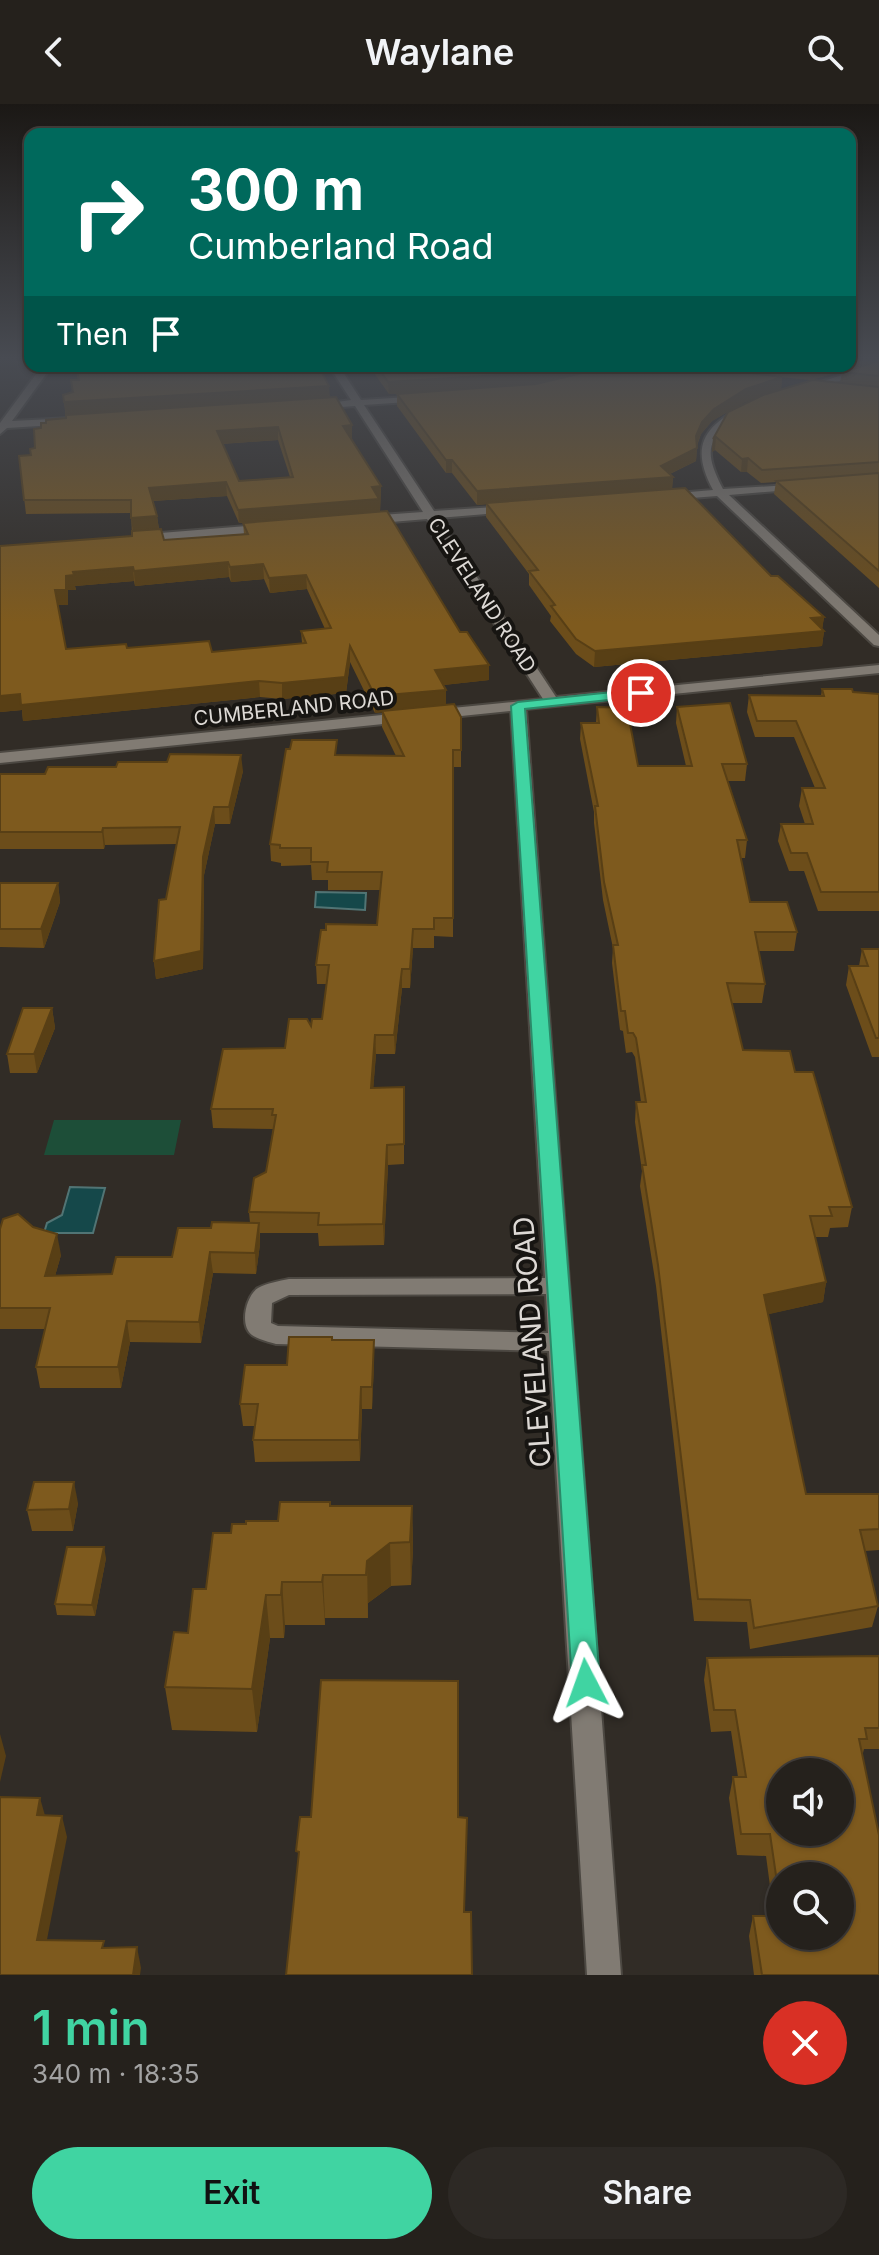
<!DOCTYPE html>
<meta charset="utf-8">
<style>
:root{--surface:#25211c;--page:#2d2925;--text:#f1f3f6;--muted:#a3a3a3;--line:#423e3b;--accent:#40d4a2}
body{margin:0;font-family:Inter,sans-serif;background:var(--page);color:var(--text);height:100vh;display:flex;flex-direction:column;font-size:30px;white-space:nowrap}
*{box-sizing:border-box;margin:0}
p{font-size:26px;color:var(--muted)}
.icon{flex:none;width:44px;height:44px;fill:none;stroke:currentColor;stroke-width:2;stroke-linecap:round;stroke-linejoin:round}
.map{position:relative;height:1871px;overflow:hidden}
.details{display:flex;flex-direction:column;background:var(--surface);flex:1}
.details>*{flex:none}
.top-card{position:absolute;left:24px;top:24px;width:832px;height:244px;border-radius:16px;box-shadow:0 2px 6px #0004,0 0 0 2px var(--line);background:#00695c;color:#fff;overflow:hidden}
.fabs{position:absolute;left:766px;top:1654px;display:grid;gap:16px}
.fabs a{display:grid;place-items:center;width:88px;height:88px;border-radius:50%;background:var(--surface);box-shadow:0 2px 6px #0004,0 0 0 2px var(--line);font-size:40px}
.pin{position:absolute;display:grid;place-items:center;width:68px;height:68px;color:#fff;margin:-34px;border:4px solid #fff;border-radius:50%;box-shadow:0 2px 8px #0007}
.me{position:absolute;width:88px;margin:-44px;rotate:356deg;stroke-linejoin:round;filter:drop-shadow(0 0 6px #0008)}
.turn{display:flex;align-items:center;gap:28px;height:168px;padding:0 32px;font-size:36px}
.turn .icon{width:104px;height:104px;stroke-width:2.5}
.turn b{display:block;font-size:56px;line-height:68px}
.then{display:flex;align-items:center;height:76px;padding:0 32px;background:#0003;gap:16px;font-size:30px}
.round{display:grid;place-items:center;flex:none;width:84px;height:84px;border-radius:42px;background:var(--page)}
.summary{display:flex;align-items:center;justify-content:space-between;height:136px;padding:0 32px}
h1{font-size:48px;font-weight:600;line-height:60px;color:var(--accent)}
.action{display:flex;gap:16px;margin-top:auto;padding:16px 32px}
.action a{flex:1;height:92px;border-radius:48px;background:var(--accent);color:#111;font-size:32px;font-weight:600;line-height:92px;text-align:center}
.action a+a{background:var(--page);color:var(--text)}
header{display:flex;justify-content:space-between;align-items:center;height:104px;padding:0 32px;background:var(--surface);font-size:36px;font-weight:600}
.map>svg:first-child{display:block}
.green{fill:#1d4e38}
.water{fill:#15484a;stroke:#517474;stroke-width:2}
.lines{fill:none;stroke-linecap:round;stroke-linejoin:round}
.minor-casing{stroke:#4c4842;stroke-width:4}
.minor{fill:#817b73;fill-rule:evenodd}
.wall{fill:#6c4d1a;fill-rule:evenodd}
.shaded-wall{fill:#583f15}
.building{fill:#7e5a1e;stroke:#583f15;stroke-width:2;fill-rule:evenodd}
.route{fill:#40d4a2;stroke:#2a8a69;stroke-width:2}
.labels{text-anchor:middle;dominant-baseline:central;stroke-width:8;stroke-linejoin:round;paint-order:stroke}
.far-street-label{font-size:20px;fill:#ddd9d5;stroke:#171512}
.near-street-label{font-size:28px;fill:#ddd9d5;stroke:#171512}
</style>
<header><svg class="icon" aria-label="back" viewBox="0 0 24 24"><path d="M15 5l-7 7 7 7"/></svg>Waylane<svg class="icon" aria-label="search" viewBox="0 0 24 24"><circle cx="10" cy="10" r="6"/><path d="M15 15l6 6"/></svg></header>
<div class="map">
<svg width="879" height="1871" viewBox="0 0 879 1871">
<rect width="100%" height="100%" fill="#312c26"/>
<path class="green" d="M54 1016H181L174 1051H44Z"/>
<g class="water">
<path d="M316 788 366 789 365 806 315 803Z"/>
<path d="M70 1083 105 1084 93 1129H44L47 1119 62 1111Z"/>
</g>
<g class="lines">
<g class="minor-casing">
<g id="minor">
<path d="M879 259V265L807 287 799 285Z"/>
<path d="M42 262H52L12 317 71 314 76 317 71 320 7 324 0 330V319Z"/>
<path d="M329 262H339L361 296 425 292 422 297 364 301 434 407 510 402 516 405 510 408 438 414 556 593 879 561V569L526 605 621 1871H587L549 1247 276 1240C269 1238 258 1235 252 1231 239 1221 246 1192 258 1184 267 1179 279 1177 289 1175L545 1174 511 607 0 659V649L543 595 427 415 367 420 361 416 367 412 423 408 355 302 314 305 309 302 351 296ZM546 1190 548 1229 278 1222 271 1219 272 1199 289 1191Z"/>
<path d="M743 302 752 304C717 332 696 334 723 385L806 380V384L802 385 729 391 879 531V542L874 541 717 392 666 396 660 393 666 390 713 386C690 343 703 323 743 302Z"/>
<path d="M271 420 277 424 275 427 136 439 130 435 136 431Z"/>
</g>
</g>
<use href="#minor" class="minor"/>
</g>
<g class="wall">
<path d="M879 256V484L774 390 776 378 761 379 747 368H741L715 346 712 348 713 335 759 293 745 298 712 317 701 330 697 342 696 357 670 370 673 373 672 385 771 472 824 513 822 525 824 527 822 542 594 563 576 550 550 517 551 512 529 481V470L486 413V400L477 401 452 369H446L397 302V290L525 281 389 290 369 262H602L596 266 605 262H850ZM876 258 842 268 840 279 781 285 782 273 770 272 810 276Z"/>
<path d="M75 262H302L330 293 351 334 381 382 380 408 460 528 489 561V576L443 581 446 600 461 613V663H453V833L434 832V844H413L410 884H402L395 950H376L373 984 404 983V1060L388 1061 384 1141 319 1142 318 1129H260V1140L256 1170 213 1169 201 1239 130 1238 121 1284H40L36 1263 45 1225H0V1125L61 1151 55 1172 112 1170 172 1153 211 1124 250 1119 249 1108 266 1068 273 1025 213 1024 211 1005 311 922 322 915 327 880H317L316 861 377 821 380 786H328V776H312L311 761 281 762V759L271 757 270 740 338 651 396 652 382 623V608L375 609 350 558 346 589 282 595 260 593 23 617 22 606 0 608V442L132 432 131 409 26 410 19 352 31 351 35 344 41 324 46 319 66 314 63 291 72 288 71 276H78ZM278 336 290 373 239 377 222 340ZM227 392 239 419H243L244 430 164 436 159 425 157 412 153 397ZM229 473 231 478 264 475 270 489 307 485 325 525 301 527 302 539 212 548 127 544 66 545 58 501H68V486H76L75 482 134 477 135 482Z"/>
<path d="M822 585 879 590V807H818L804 767H789L778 737 781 720H805L799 702 802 684H815L794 633H755L747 608 749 591 821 592Z"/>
<path d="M597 603 638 662H686L676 619 677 603 747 660 745 677H727L747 736 745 754H741L750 798 797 828 794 847H759L765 880 762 899H731L743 946 795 968 852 1103 848 1123 830 1124 828 1133H815L826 1178 823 1198 768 1210 806 1390H879V1446L865 1447 878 1502 872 1523 750 1545 747 1518 694 1517 656 1182 640 1082 642 1067 635 1018 636 998H641L635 953 632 948 626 949 623 927 620 926 612 859 613 844 603 796 594 719V708L580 635 581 619H596Z"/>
<path d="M243 667 230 720H215L204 771 203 865 156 875 154 857 177 740 105 741 104 745H0V670Z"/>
<path d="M0 779H58L60 798 44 844 0 843Z"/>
<path d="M862 845H879V953H872L846 881 849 862H859Z"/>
<path d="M52 904 55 924 37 969H10L7 950Z"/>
<path d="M332 1236H374V1257L372 1305H362L360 1357 255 1358 253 1336 255 1322H243L240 1300 287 1261Z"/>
<path d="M78 1399 73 1427H32L27 1406Z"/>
<path d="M330 1402H412L413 1445 411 1481 391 1482 368 1499V1514H325V1521H285L284 1534H270L257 1628 172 1626 165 1583 206 1485 246 1420 278 1417Z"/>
<path d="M106 1454 95 1512 57 1511 55 1500Z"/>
<path d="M879 1552V1645H864L862 1653 879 1871H754L749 1832 753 1812H774L766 1752 737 1751 729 1694 733 1673H738L731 1627 711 1628 704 1576 707 1554ZM780 1772 840 1832H780Z"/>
</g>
<g class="shaded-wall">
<path d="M850 256 879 257 810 276 811 264 820 262H850Z"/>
<path d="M566 262H602L593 268 529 281 389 290 388 278Z"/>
<path d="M782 273 781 285 745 298 712 317 701 330 695 345 697 344 696 357 663 373H673L672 386 477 401V387L696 332 702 318 714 305 746 285Z"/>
<path d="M329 282 330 294 66 311 64 298Z"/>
<path d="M352 321V334H344L343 322Z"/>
<path d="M278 323V336L218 340 217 327Z"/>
<path d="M716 333 715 346 712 348 713 335Z"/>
<path d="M748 354 747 368H741L742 355Z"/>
<rect x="446" y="356" width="6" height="13"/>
<path d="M226 378 227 392 151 397 149 384Z"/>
<path d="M381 382 380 408 239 419 238 406Z"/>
<path d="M157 412 159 426 133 428 131 414Z"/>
<path d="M228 458 229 473 135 482 134 467Z"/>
<path d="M263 460 264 475 231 478 230 463Z"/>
<path d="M133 463 134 477 75 482 76 486H68V501H57L55 486 66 472 73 468Z"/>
<path d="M306 471 307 485 270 489 269 474Z"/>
<path d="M824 513 822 527H824L822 542 594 563 595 547Z"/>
<path d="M350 542V558L346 589 282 595V579Z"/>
<path d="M489 561V576L435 582V566Z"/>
<path d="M259 577 260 593 23 617 22 606 0 608V592Z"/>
<path d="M446 586V602L375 609V592Z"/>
<path d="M241 651 243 667 230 720 229 703Z"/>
<path d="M214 703 215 720 204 771 203 865 156 875 154 857 203 753Z"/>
<path d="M103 724 105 741 104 745 102 728Z"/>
<path d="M58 779 60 798 44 844 41 825Z"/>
<path d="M413 825V844L410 884V865Z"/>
<path d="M402 865V884L395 950 394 931Z"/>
<path d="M52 904 55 924 37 969 34 950Z"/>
<path d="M375 931 376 950 372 1003 371 984Z"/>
<path d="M387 1041 388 1061 384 1141 383 1120Z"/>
<path d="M259 1119 260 1140 256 1170 255 1149Z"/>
<path d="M57 1130 61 1151 49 1193 45 1172Z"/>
<path d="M210 1148 213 1169 201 1239 199 1218Z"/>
<path d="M826 1178 823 1198 761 1212 764 1191Z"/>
<path d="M127 1217 130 1238 121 1284 118 1263Z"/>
<path d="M374 1236V1257L372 1305V1283Z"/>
<path d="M361 1283 362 1305 360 1357 359 1336Z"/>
<path d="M74 1378 78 1399 73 1427 69 1405Z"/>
<path d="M412 1402 413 1445 411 1481 410 1438Z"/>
<path d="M390 1439 391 1482 368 1499V1514L367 1457Z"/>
<path d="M104 1443 106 1454 95 1512 92 1501Z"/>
<path d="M323 1471 325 1514V1521L322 1478Z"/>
<path d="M282 1478 285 1521 284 1534 281 1491Z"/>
<path d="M266 1491 270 1534 257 1628 252 1585Z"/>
<path d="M0 1630 6 1652 0 1678Z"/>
<path d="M40 1694 46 1715 37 1711Z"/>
<path d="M62 1712 67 1733 43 1856 37 1836Z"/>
<path d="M137 1843 141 1864 140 1871H133Z"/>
</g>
<g class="building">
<path d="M879 257V272L842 268Z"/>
<path d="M76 262H302L304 264 319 263 329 282 64 298 63 291 73 288 71 276H79Z"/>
<path d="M377 262H566L529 269 388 278Z"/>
<path d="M605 262H691L782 273 746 285 714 305 702 318 696 332 697 344 661 362 673 373 477 387 452 356H446L397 290 536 280 599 265Z"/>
<path d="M789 262H820L811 264Z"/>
<path d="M813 276 879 283V358L762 366 748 354 742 355 716 333 713 335 728 308 763 291Z"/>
<path d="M336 293 352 321 343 322 381 382 372 383 379 395 238 406 226 378 149 384 157 412 131 414V396H24L19 352 31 351 30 345 35 344 34 325 41 324V319H46V316L66 314V311ZM278 323 293 373 239 377 217 327Z"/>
<path d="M879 369V467L776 377Z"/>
<path d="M685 384 771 472H778L824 513 811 514 824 527 595 547 576 535 551 502 555 501 529 467 538 466 486 399Z"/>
<path d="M387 407 460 528H467L489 561 435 566 446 586 375 592 350 542 345 573 282 579 259 577 21 601 20 590 0 592V442L132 432V427L161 425 164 436 248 430 243 419ZM228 458 230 463 263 460 269 474 306 471 331 524 301 527 306 539 212 548 209 537 127 544 126 540 66 545 55 486H66V472L74 471 73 468 133 463 134 467Z"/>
<path d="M822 585H852L853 588 879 590V788H821L807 749H791L781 720H813L802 684H825L796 617H757L749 591 824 592Z"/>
<path d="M730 599 747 660H722L747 736H737L750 798H787L797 828H755L765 880 727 879 743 946 790 947 795 968H813L852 1103H829L832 1112H810L826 1178 764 1191 806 1390H879V1425L860 1426 878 1502 754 1524 750 1496 698 1495 658 1161 642 1061H646L636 998H646L636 934 633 929H628L625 907H621L613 841H618L604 778 595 702H598L581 619H599L597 603 627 604 638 662H692L677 603Z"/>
<path d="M454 600 461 613V646H453V814H434V825H413L410 865H402L394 931H375L371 984 404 983V1040L387 1041 383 1120 318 1121 319 1109 249 1108 254 1074 266 1068 276 1011H272L273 1005H211L223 945 285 944 289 915H307L311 922 312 915H322L329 861H316L321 826H326V820L377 821 382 768H327L328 758H311V744H280V741L270 740 286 645H290L292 636H337L335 651 404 652 382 607Z"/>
<path d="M170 650 241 651 229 703H214L203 753 201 847 154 857 159 796 166 795 180 723 103 724 102 728H0V670H45L48 663H116L118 658H167Z"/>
<path d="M0 779H58L41 825H0Z"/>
<path d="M862 845H879V934H876L849 862H868Z"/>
<path d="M23 904H52L34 950H7Z"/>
<path d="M18 1110 33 1123 57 1130 45 1172 112 1170 116 1153H172L178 1124H211L212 1118 259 1119 255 1149 210 1148 199 1218 127 1217 118 1263H36L50 1204H0V1125L3 1115Z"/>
<path d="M289 1233H332V1236H374L372 1283H361L359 1336H253L258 1300H240L245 1261H287Z"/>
<path d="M34 1378H74L69 1405 27 1406Z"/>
<path d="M280 1398H330V1402H412L410 1438 390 1439 367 1457 366 1471H323L322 1478H282L281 1491H266L252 1585 165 1583 174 1528 188 1529 193 1485H206L213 1429H231L232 1420H246V1417H278Z"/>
<path d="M67 1443H104L92 1501 55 1500Z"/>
<path d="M879 1552V1624H865L867 1635H859L879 1731V1871H762L753 1812H780V1832H840V1772H780V1799L770 1730H741L733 1673H746L735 1606H714L707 1554ZM780 1668H840V1728H780Z"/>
<path d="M321 1576 458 1577V1713L467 1714 464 1808H471L472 1871H286L299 1748 296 1747 300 1713H311Z"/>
<path d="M0 1693 40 1694 37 1711 62 1712 37 1836 104 1837 102 1844 137 1843 133 1871H0Z"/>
</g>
<linearGradient id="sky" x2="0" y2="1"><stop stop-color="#1b1815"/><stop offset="0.49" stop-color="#484b52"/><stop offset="1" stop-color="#484b52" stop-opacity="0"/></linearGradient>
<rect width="879" height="518" fill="url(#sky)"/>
<path class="route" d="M641 585 646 587V592L525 605 600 1579 596 1587 586 1591 576 1587 572 1579 511 602 518 598Z"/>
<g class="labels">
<g class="far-street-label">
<text transform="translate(482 491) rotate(57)">CLEVELAND ROAD</text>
<text transform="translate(294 604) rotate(-6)">CUMBERLAND ROAD</text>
</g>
<g class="near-street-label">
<text transform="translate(532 1238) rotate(-94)">CLEVELAND ROAD</text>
</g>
</g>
</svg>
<div class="fabs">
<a><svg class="icon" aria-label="sound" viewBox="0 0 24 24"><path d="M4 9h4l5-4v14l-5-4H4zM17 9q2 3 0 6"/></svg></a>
<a><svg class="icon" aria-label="search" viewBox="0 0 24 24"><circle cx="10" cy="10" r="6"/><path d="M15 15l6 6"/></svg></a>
</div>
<div class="pin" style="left:641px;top:589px;background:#d93025"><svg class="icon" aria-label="arrive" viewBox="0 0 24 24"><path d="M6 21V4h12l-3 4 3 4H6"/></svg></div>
<svg class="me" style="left:586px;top:1579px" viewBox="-20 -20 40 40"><path d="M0-17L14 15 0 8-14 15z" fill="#40d4a2" stroke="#fff" stroke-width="4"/></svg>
<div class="top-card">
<div class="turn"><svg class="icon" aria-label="right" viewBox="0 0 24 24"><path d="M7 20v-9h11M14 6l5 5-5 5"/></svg><div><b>300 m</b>Cumberland Road</div></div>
<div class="then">Then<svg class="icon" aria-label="arrive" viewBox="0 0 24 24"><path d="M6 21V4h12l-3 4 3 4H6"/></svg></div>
</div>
</div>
<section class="details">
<div class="summary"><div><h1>1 min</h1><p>340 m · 18:35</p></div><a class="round" style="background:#d93025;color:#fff"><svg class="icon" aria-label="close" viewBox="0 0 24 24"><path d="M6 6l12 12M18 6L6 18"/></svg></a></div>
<div class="action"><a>Exit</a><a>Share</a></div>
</section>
